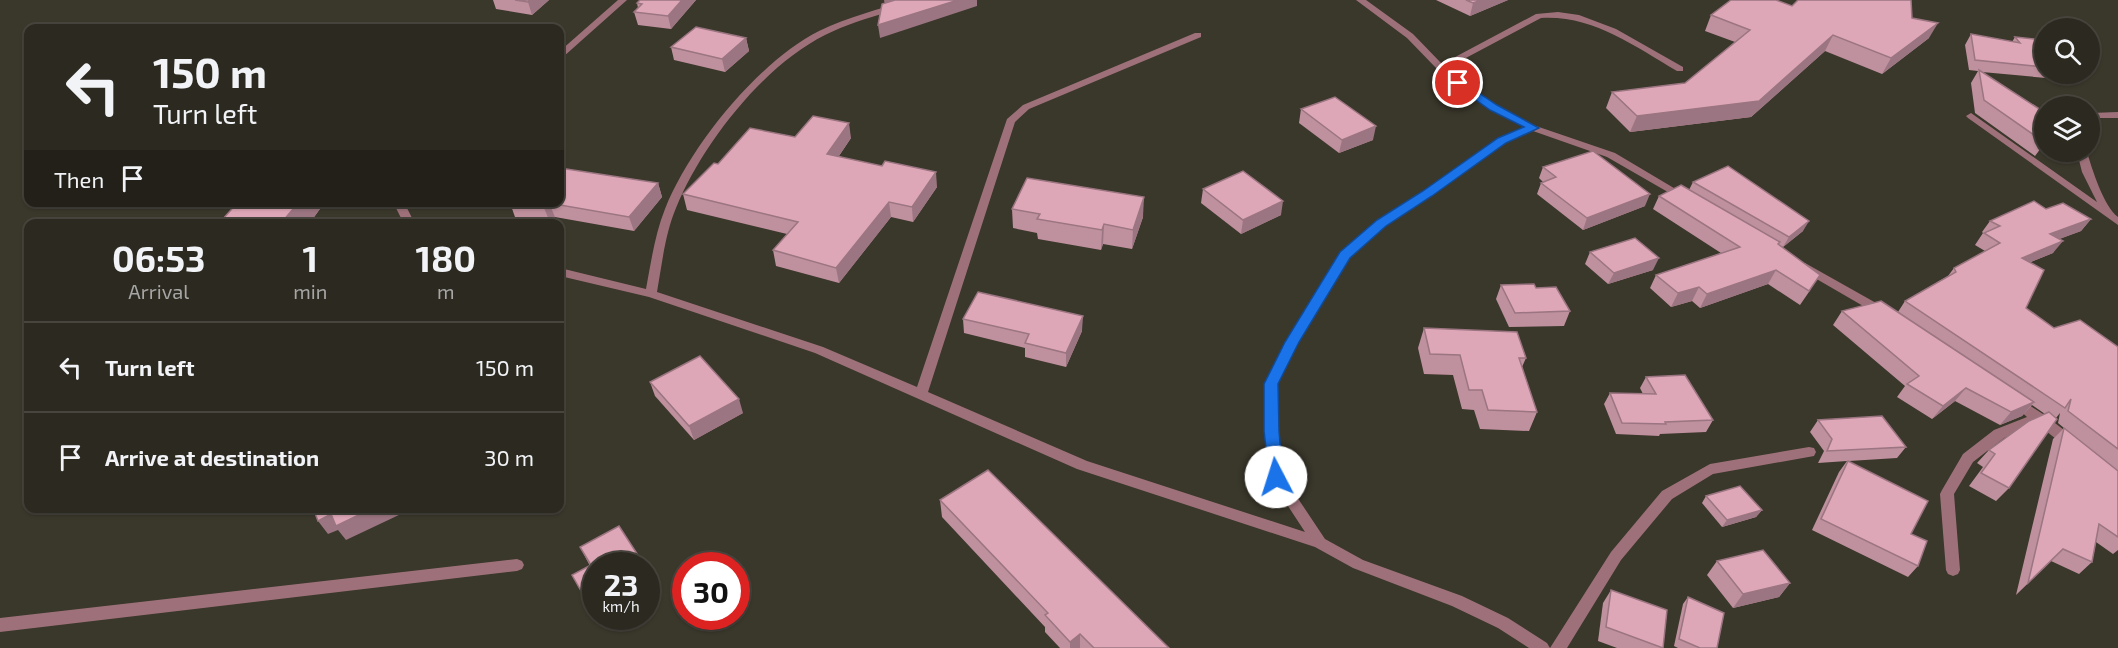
<!DOCTYPE html>
<style>
:root{--surface:#2c2920;--page:#343129;--text:#f1f3f6;--muted:#a6a6a5;--line:#48453e}
body{margin:0;font-family:"Exo 2",sans-serif;background:var(--page);color:var(--text);height:100vh;display:flex;flex-direction:column;font-size:22px;white-space:nowrap}
*{box-sizing:border-box;margin:0}
p{font-size:20px;color:var(--muted)}
.icon{flex:none;width:33px;height:33px;fill:none;stroke:currentColor;stroke-width:2;stroke-linecap:round;stroke-linejoin:round}
.map{position:relative;flex:1;overflow:hidden}
.side{position:absolute;left:24px;top:219px;width:540px;height:294px;display:flex;flex-direction:column;background:var(--surface);border-radius:12px;box-shadow:0 2px 4px #0004,0 0 0 2px var(--line)}
.side>*{flex:none}
.guide{position:absolute;left:24px;top:24px;width:540px;height:183px;border-radius:12px;box-shadow:0 2px 4px #0004,0 0 0 2px var(--line);background:#2c2920;color:var(--text);overflow:hidden}
.controls{position:absolute;left:2034px;top:18px;display:grid;gap:12px}
.controls a{display:grid;place-items:center;width:66px;height:66px;border-radius:50%;background:var(--surface);box-shadow:0 2px 4px #0004,0 0 0 2px var(--line);font-size:30px}
.speed{position:absolute;left:582px;top:552px;display:flex;gap:12px;font-size:30px;font-weight:700;text-align:center}
.speed>*{display:grid;place-content:center;width:78px;height:78px;border-radius:50%;background:var(--surface);box-shadow:0 2px 4px #0004,0 0 0 2px var(--line);line-height:1}
.speed small{font-size:15px;font-weight:400}
.speed .limit{border:9px solid #d22;background:#fff;color:#111}
.pin{position:absolute;display:grid;place-items:center;width:51px;height:51px;color:#fff;margin:-26px;border:3px solid #fff;border-radius:50%;box-shadow:0 2px 6px #0007}
.me{position:absolute;width:66px;margin:-33px;rotate:355deg;stroke-linejoin:round;filter:drop-shadow(0 0 4px #0008)}
.turn{display:flex;align-items:center;gap:21px;height:126px;padding:0 30px;font-size:27px}
.turn .icon{width:78px;height:78px;stroke-width:2.5}
.turn b{display:block;font-size:42px;line-height:51px}
.then{display:flex;align-items:center;height:57px;padding:0 30px;background:#0003;gap:12px;font-size:22px}
.eta{display:flex;justify-content:space-evenly;align-items:center;height:102px;text-align:center}
.eta b{font-size:36px;font-weight:700;line-height:42px}
ul{padding:0;list-style:none}
li{display:flex;align-items:center;gap:18px;height:90px;padding:0 30px;border-top:2px solid var(--line)}
li div{flex:1}
li b{display:block;font-size:22px}
li em{font-style:normal}
.map>svg:first-child{display:block}
.lines{fill:none;stroke-linecap:round;stroke-linejoin:round}
.service{fill:#9e717a;fill-rule:evenodd}
.minor{fill:#9e717a;fill-rule:evenodd}
.wall{fill:#bf909e}
.shaded-wall{fill:#9b7581}
.building{fill:#dea7b8;stroke:#9b7581;stroke-width:1.5}
.route{fill:#1a73e8;stroke:#114b97;stroke-width:1.5}
</style>
<div class="map">
<svg width="2118" height="648" viewBox="0 0 2118 648">
<rect width="100%" height="100%" fill="#3a372b"/>
<g class="lines">
<path class="service" d="M618 0H627L563 57 560 58V51Z"/>
<g class="minor">
<path d="M910 0H923C914 6 900 8 889 12 867 18 845 25 825 35 763 66 702 144 676 208 665 234 662 264 657 292L823 347 917 387 1007 119 1023 105 1195 33H1201V37L1029 109 1015 122 928 392 1087 461 1305 532 1269 477 1264 431 1265 384 1286 342 1341 252 1378 221 1424 191 1498 138 1525 128 1490 109 1438 70 1407 38 1356 0H1366L1413 34 1442 64 1536 14 1558 12 1579 15 1616 29 1683 67V71H1677C1634 46 1593 15 1541 18L1447 68 1496 105 1536 126 1615 153 1689 197 1684 200 1680 199 1607 157 1533 131 1506 142 1386 225 1349 257 1298 342 1277 384 1278 431 1283 476 1325 539 1363 560 1462 596 1508 618 1547 643 1550 648H1529L1498 628 1452 606 1353 568 1315 547 1077 469 815 353 649 297 560 276V268L646 289C651 262 655 234 665 209 690 146 758 62 819 31 848 17 879 9 910 0Z"/>
<path d="M2118 112V118H2096L2090 121 2091 113Z"/>
<path d="M1971 113 2097 202 2082 172 2077 152H2087C2092 169 2104 207 2118 217V225L1968 118 1966 116Z"/>
<path d="M393 202H404L415 224H404Z"/>
<path d="M1805 263 1885 308 1887 311 1885 314H1877L1801 270 1799 267Z"/>
<path d="M2015 396 2043 414 2076 439 2078 443 2076 447H2066L2036 423 2004 438 1973 462 1954 494 1960 570 1958 574 1953 576 1948 574 1946 570 1940 494 1942 490 1963 454 1994 430 2027 417 2009 401 2010 398Z"/>
<path d="M1809 447 1814 448 1816 452 1814 456 1713 474 1672 499 1621 560 1567 648H1550L1611 552 1662 491 1710 464Z"/>
<path d="M517 559 522 561 524 565 522 569 517 571 0 632V618Z"/>
</g>
</g>
<g class="wall">
<path d="M493 0H549L532 15 496 9Z"/>
<path d="M640 0H696L671 29 638 25 634 12 638 8 637 3Z"/>
<path d="M1436 0H1508L1470 16Z"/>
<path d="M1792 6 1912 18 1929 38 1882 74 1825 51 1751 117 1630 132 1606 108 1612 92 1685 83 1735 42 1705 31 1711 15Z"/>
<path d="M1971 34 2012 42 2015 37 2044 40V74H2073L2068 80 1982 72 2044 112V144L2035 156 1975 113 1971 83 1978 71 1969 70 1965 45Z"/>
<path d="M746 38 749 51 725 72 674 60 671 47Z"/>
<path d="M1301 109 1373 140 1339 153 1299 123Z"/>
<path d="M795 137 851 138 839 156 937 187 913 222 891 217 839 283 776 266 773 250 787 234 687 210 683 194Z"/>
<path d="M1543 167 1645 206 1583 230 1537 194 1541 183 1543 182 1539 178Z"/>
<path d="M1693 182 1803 231 1783 247 1779 245 1811 289 1800 305 1768 284 1700 308 1692 301 1671 307 1650 288 1656 275 1721 253 1653 209 1659 196 1689 190Z"/>
<path d="M658 183 662 197 634 231 555 217 550 222 515 217 510 203Z"/>
<path d="M1203 189 1281 215 1241 234 1201 203Z"/>
<path d="M238 202H325L309 224H224L222 220Z"/>
<path d="M1012 209 1143 217 1132 249 1103 244 1101 250 1038 239 1037 233 1013 228Z"/>
<path d="M2046 209 2091 219 2081 231 2059 239 2053 253 2031 262 2026 308 2054 328 2118 347V550L2113 554 2096 542 2092 562 2079 574 2051 561 2016 595 2053 439 2064 428 2058 423 2060 413 2056 418 2009 488 1996 501 1969 486 1983 467 1977 463 1989 450 2045 414 2032 405 2022 416 2000 425 1955 401 1932 419 1897 397 1905 386 1833 325 1842 311 1898 312 1905 301 1948 276 1954 268 1985 251 1975 245 1983 233 1982 232 1990 221Z"/>
<path d="M1590 252 1653 270 1608 284 1585 264Z"/>
<path d="M1501 285 1536 288 1570 311 1564 326 1509 327 1496 299Z"/>
<path d="M963 319 1082 331 1066 367 1025 357V348L964 333Z"/>
<path d="M1424 328 1526 358 1522 367 1537 412 1529 431 1480 429 1474 410 1462 409 1453 375 1424 374 1418 348Z"/>
<path d="M1646 377 1713 420 1706 432 1660 434 1659 436 1616 434 1604 404 1610 393 1643 394 1640 388Z"/>
<path d="M650 382 743 413 694 440 655 396Z"/>
<path d="M1818 420 1906 447 1897 458 1849 461 1911 534 1918 566 1908 577 1812 530 1839 472 1847 461 1818 463 1824 451 1810 432Z"/>
<path d="M1706 496 1762 510 1756 517 1722 527 1702 503Z"/>
<path d="M940 500 1169 648H1060L1045 632V627L942 517Z"/>
<path d="M619 526 596 616 595 617 572 575 590 566 580 547Z"/>
<path d="M1717 561 1790 583 1779 597 1733 608 1707 575Z"/>
<path d="M1611 590 1663 648H1617L1598 641 1603 603Z"/>
<path d="M1688 597 1717 648H1678L1674 646 1683 604Z"/>
</g>
<g class="shaded-wall">
<path d="M530 0H549L532 15 528 2Z"/>
<path d="M682 0H696L671 29 668 16Z"/>
<path d="M884 0H902L885 5Z"/>
<path d="M958 0H977V6L880 38 878 25Z"/>
<path d="M1481 0H1508L1470 16 1473 3Z"/>
<path d="M1938 23 1929 38 1882 74 1891 58Z"/>
<path d="M1833 35 1825 51 1751 117 1630 132 1637 116Z"/>
<path d="M746 38 749 51 725 72 722 59Z"/>
<path d="M849 123 851 138 830 169 827 154Z"/>
<path d="M1376 126 1373 140 1339 153 1342 140Z"/>
<path d="M936 172 937 187 913 222 912 207Z"/>
<path d="M658 183 662 197 634 231 629 217Z"/>
<path d="M1650 194 1645 206 1583 230 1587 218Z"/>
<path d="M1144 197 1143 217 1132 249 1133 230Z"/>
<path d="M1283 201 1281 215 1241 234 1243 220Z"/>
<path d="M299 202H325L309 224H283L282 222Z"/>
<path d="M889 202 891 217 839 283 836 268Z"/>
<path d="M549 203 555 217 550 222 544 208Z"/>
<path d="M2091 219 2081 231 2041 246 2050 234Z"/>
<path d="M1809 221 1803 231 1783 247 1789 237Z"/>
<path d="M1104 224 1103 244 1101 250 1102 230Z"/>
<path d="M2063 241 2053 253 2013 269 2022 258Z"/>
<path d="M1659 258 1653 270 1608 284 1614 273Z"/>
<path d="M1776 270 1768 284 1700 308 1707 294Z"/>
<path d="M1699 287 1692 301 1671 307 1678 293Z"/>
<path d="M1083 316 1082 331 1066 367V353Z"/>
<path d="M1966 388 1955 401 1932 419 1943 406Z"/>
<path d="M739 399 743 413 694 440 689 426Z"/>
<path d="M2034 402 2022 416 2000 425 2011 412Z"/>
<path d="M373 508H399L401 514 346 540 338 530 328 534 318 521 331 514Z"/>
<path d="M1762 510 1756 517 1722 527 1727 520Z"/>
<path d="M648 570 654 584 646 588V571Z"/>
<path d="M1790 583 1779 597 1733 608 1743 594Z"/>
<path d="M596 599V616L595 617 588 603Z"/>
<path d="M1080 634V648H1070V642Z"/>
</g>
<g class="building">
<path d="M515 0H530L528 2Z"/>
<path d="M640 0H682L668 16 634 12 642 4 637 3Z"/>
<path d="M895 0H958L878 25 882 4Z"/>
<path d="M1466 0H1481L1473 3Z"/>
<path d="M1731 0H1776L1792 6 1798 0H1911L1912 18 1938 23 1891 58 1833 35 1759 101 1637 116 1612 92 1685 83 1750 30 1711 15Z"/>
<path d="M513 24 547 28H508Z"/>
<path d="M696 27 746 38 722 59 671 47Z"/>
<path d="M1971 34 2020 43 2015 37 2044 40V67L1975 60Z"/>
<path d="M1979 70 2044 112V142L1984 100Z"/>
<path d="M1335 97 1376 126 1342 140 1301 109Z"/>
<path d="M813 116 849 123 827 154 882 166 885 161 936 172 912 207 889 202 836 268 773 250 798 222 683 194 714 163 718 164 750 128 795 137Z"/>
<path d="M1593 151 1650 194 1587 218 1541 183 1556 177 1543 167Z"/>
<path d="M1728 166 1809 221 1789 237 1693 182Z"/>
<path d="M560 168 658 183 629 217 549 203 544 208 510 203 560 202Z"/>
<path d="M1243 171 1283 201 1243 220 1203 189Z"/>
<path d="M1027 178 1144 197 1133 230 1104 224 1102 230 1037 219 1040 214 1012 209Z"/>
<path d="M1681 185 1780 242 1778 244 1820 275 1809 291 1776 270 1707 294 1699 287 1678 293 1656 275 1740 247 1659 196Z"/>
<path d="M2034 201 2046 209 2063 203 2091 219 2050 234 2063 241 2022 258 2044 270 2026 308 2054 328 2080 320 2118 347V449L2068 411 2071 399 2065 408 1905 301 1956 272 1954 268 2000 243 1984 233 2000 226 1990 221Z"/>
<path d="M238 202H299L282 222 222 220Z"/>
<path d="M1635 238 1659 258 1614 273 1590 252Z"/>
<path d="M1534 284 1536 288 1556 287 1570 311 1515 313 1501 285Z"/>
<path d="M978 292 1083 316 1066 353 1025 343 1029 334 963 319Z"/>
<path d="M1881 301 2034 402 2011 412 1966 388 1943 406 1907 384 1919 376 1842 311Z"/>
<path d="M1424 328 1517 332 1526 358H1519L1537 412 1488 410 1482 390H1469L1460 355 1430 354Z"/>
<path d="M700 356 739 399 689 426 650 382Z"/>
<path d="M1685 375 1713 420 1665 422 1666 424 1622 423 1610 393 1656 394 1646 377Z"/>
<path d="M2049 412 2057 419 2009 488 1981 473 1995 454 1989 450 2029 421Z"/>
<path d="M1882 416 1906 447 1827 451 1832 439 1818 420Z"/>
<path d="M2064 428 2118 471V537L2099 524 2092 562 2063 549 2028 583Z"/>
<path d="M1848 461 1928 501 1911 534 1927 541 1918 566 1821 519Z"/>
<path d="M988 470 1169 648H1094L1080 634 1070 642 1045 615 1048 613 940 500Z"/>
<path d="M1740 486 1762 510 1727 520 1706 496Z"/>
<path d="M313 508H373L336 526 331 514 318 521Z"/>
<path d="M619 526 645 566H596V599L588 603 572 575 591 565 580 547Z"/>
<path d="M1763 550 1790 583 1743 594 1717 561Z"/>
<path d="M1611 590 1667 610 1663 648 1606 627Z"/>
<path d="M1688 597 1724 613 1717 648H1700L1679 639Z"/>
</g>
<path class="route" d="M1458 79 1497 105 1539 128 1506 143 1432 196 1386 226 1350 258 1299 342 1278 384 1279 431 1283 477 1281 481H1270L1264 431V384L1285 342 1340 252 1377 220 1423 191 1498 138 1524 127 1490 110 1455 85 1453 83Z"/>
</svg>
<div class="controls">
<a><svg class="icon" aria-label="search" viewBox="0 0 24 24"><circle cx="10" cy="10" r="6"/><path d="M15 15l6 6"/></svg></a>
<a><svg class="icon" aria-label="layers" viewBox="0 0 24 24"><path d="M12 4l9 5-9 5-9-5zM3 14l9 5 9-5"/></svg></a>
</div>
<div class="speed"><div>23<small>km/h</small></div><div class="limit">30</div></div>
<div class="pin" style="left:1458px;top:83px;background:#d93025"><svg class="icon" aria-label="arrive" viewBox="0 0 24 24"><path d="M6 21V4h12l-3 4 3 4H6"/></svg></div>
<svg class="me" style="left:1276px;top:477px" viewBox="-20 -20 40 40"><circle r="19" fill="#fff"/><path d="M0-13L10 11 0 6-10 11z" fill="#1a73e8"/></svg>
<div class="guide">
<div class="turn"><svg class="icon" aria-label="left" viewBox="0 0 24 24"><path d="M17 20v-9H6M10 6l-5 5 5 5"/></svg><div><b>150 m</b>Turn left</div></div>
<div class="then">Then<svg class="icon" aria-label="arrive" viewBox="0 0 24 24"><path d="M6 21V4h12l-3 4 3 4H6"/></svg></div>
</div>
<section class="side">
<div class="eta">
<div><b>06:53</b><p>Arrival</p></div>
<div><b>1</b><p>min</p></div>
<div><b>180</b><p>m</p></div>
</div>
<ul>
<li><svg class="icon" aria-label="left" viewBox="0 0 24 24"><path d="M17 20v-9H6M10 6l-5 5 5 5"/></svg><div><b>Turn left</b></div><em>150 m</em></li>
<li><svg class="icon" aria-label="arrive" viewBox="0 0 24 24"><path d="M6 21V4h12l-3 4 3 4H6"/></svg><div><b>Arrive at destination</b></div><em>30 m</em></li>
</ul>
</section>
</div>
